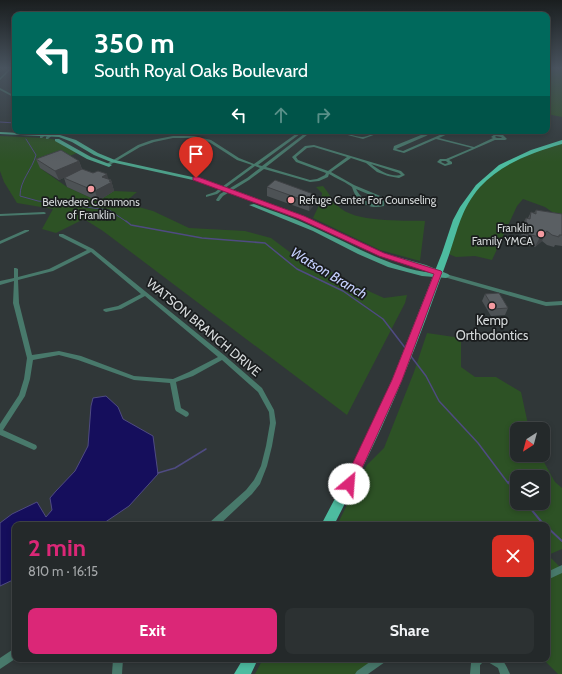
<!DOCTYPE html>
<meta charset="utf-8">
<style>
:root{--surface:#24292a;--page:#2c3132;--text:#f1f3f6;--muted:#a3a6a8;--line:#414547;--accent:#db2777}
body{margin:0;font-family:Cabin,sans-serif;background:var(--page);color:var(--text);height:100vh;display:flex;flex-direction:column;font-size:15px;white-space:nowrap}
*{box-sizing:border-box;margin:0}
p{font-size:13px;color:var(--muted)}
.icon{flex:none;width:22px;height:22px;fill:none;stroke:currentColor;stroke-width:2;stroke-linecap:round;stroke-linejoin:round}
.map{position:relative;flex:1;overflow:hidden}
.sheet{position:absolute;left:12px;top:522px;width:538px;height:140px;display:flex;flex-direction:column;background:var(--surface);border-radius:8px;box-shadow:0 2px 6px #0003,0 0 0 1px var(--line)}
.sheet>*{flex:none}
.guide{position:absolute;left:12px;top:12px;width:538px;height:122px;border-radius:8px;box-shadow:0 2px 6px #0003,0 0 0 1px var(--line);background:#00695c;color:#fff;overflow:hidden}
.needle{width:26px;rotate:216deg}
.controls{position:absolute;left:510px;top:422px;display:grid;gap:8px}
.controls a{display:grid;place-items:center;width:40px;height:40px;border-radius:8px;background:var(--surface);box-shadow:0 2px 6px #0003,0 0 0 1px var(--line);font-size:20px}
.pin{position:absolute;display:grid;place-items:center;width:34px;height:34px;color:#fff;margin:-41px -17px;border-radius:50% 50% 50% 0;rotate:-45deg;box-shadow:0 0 4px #0007}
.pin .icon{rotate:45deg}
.me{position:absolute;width:44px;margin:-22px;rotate:27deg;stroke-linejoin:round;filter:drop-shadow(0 0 3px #0008)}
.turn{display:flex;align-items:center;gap:14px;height:84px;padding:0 16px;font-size:18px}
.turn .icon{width:52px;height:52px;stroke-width:2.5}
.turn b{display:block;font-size:28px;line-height:34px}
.lanes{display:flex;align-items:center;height:38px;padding:0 16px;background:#0003;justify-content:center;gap:20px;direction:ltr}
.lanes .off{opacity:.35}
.round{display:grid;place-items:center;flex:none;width:42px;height:42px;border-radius:8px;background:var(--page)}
.overview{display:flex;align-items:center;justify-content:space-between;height:68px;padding:0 16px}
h1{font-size:24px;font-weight:700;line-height:30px;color:var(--accent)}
.button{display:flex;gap:8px;margin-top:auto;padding:8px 16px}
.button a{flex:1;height:46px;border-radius:8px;background:var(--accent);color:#fff;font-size:16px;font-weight:700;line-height:46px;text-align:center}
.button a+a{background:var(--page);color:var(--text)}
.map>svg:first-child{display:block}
.green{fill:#2d5225;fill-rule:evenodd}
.water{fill:#150e5c;stroke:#4f4b82}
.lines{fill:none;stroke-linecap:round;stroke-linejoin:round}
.stream-far2{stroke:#4f4b82;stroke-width:1}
.stream-far1{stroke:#4f4b82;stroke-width:1.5}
.stream{stroke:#4f4b82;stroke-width:2}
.minor{fill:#48796b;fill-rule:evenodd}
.secondary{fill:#4d9f89;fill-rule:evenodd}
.primary{fill:#4dbca0;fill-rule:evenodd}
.wall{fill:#4d5255}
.shaded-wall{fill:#3f4245}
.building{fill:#5a5f63;stroke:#3f4245}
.route{fill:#db2777;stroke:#8e194d}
.poi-dot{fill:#f49aa0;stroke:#1a1d1e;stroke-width:1.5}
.labels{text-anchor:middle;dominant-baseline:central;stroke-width:3.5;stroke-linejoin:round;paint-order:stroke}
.far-poi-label{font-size:11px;fill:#d5d9da;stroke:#1a1d1e;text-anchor:start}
.poi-label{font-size:13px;fill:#d5d9da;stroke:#1a1d1e}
.street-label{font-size:13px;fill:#d5d9da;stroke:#1a1d1e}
.water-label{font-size:14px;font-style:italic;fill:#c4cffc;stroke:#1a1d1e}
</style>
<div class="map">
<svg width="562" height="674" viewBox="0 0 562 674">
<rect width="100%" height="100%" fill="#303738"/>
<g class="green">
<path d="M547 68 562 71V117L547 114Z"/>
<path d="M0 136 47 138 61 141 77 150V153L40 168 67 187 98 201 114 191 137 192 124 203 153 211 189 228 245 231 271 238 295 256 323 267 355 285 384 298 407 295 405 303 347 415 103 231 84 219 56 233 42 229 53 209 17 203 4 182 0 171Z"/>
<path d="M562 142V219L545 207 523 199 517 206 492 260 475 256 456 257 446 253 456 220 478 186 511 161Z"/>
<path d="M323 186C328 192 332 200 338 206 354 223 402 220 425 221L420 261 380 250 313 218 321 201 322 193 316 187Z"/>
<path d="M427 333 461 338V367L475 377H496L521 392 529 429H517V455H540L555 482 562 488V549L548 555 562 569V674H558L543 659H547V525H337L367 465 384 448 414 372ZM517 477H543V503H517Z"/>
<path d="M263 659H382L360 674H255Z"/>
</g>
<path class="water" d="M106 396 118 407 123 419 153 436 158 474 129 506 101 525H15V579L0 586V523L12 514 37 502 46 517 52 510 50 498 56 491 75 471 88 446 91 406 93 398Z"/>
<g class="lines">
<g class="stream-far2">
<path d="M0 122 15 123"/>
<path d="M26 139 36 155C32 170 20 180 20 196L38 201 109 210 127 222"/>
</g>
<g class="stream-far1">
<path d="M126 221 131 225 202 238 265 243 297 269 343 291 383 319 406 349"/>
<path d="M410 355 426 376 439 401 478 443 508 483"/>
<path d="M158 473 175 468 206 449"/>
</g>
<g class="stream">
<path d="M508 482 517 493"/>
<path d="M526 503 544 525"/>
<path d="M547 527 562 541"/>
</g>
<g class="minor">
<path d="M10 68H12L0 80V78Z"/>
<path d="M0 88 15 96V98L0 90Z"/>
<path d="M46 131H50L42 138H40V136Z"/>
<path d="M53 131H57L48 139H46V137Z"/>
<path d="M262 131 270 132 280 131 270 134Z"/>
<path d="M300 131H304L258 165 262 166 308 131H312L266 167 310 180 317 179 325 175 326 173 296 162 292 157 305 146 314 145 401 171 405 175 399 178 388 176 377 172 366 163 351 158 331 172 354 185 385 198 384 206C373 209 364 206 356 196 354 193 353 190 352 187 349 184 334 177 329 174L328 177 319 181 310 182 264 169 249 180 223 196 219 201H217L216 200 220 194 247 178 260 168 255 166 217 194 206 197V195L215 192 252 165 237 160 209 142 194 138H173L154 142 140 147 108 166 105 165 138 145 152 140 173 136H194L211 140 239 158 254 164ZM314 147 347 157 328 171 298 160 296 157 307 148ZM371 164 399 173 401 175C390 177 380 171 371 164ZM356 189 382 200 381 204C370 207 361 198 356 189Z"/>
<path d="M332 131C343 131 352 136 362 137 369 137 376 131 384 131L363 139Z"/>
<path d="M352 131H358L360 132 358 133Z"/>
<path d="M407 131C413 131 420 134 425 133 428 133 430 131 435 131L426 136 396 149 403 151 449 131H454L439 138 474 147 493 138 491 137 495 134 503 135 507 139 505 140H495L449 160 452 162V164L445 166 437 162 440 159H446L472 148 436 139 404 153 393 150 394 146 421 135ZM496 136 501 137 502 138H497L495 137ZM442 161H446L448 163 445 164 441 162Z"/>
<path d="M44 212 46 213 45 214 0 216V214Z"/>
<path d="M25 230H29V231L0 244V241Z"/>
<path d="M59 234H63L93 249 224 355 262 388 274 410 276 423 272 446 267 466 260 484 252 494 219 525H209L210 522 246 490 254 480 261 466 266 446 270 423 269 412 258 392 222 360 193 376 176 382 181 408 188 412 189 414 188 416 186 417 176 411 175 409 170 383 134 380 78 360 59 355 33 360 30 379 25 396 3 430 36 445 37 447 36 449 34 450 0 435V424L19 395 24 379 27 358 13 303 14 281 0 285V281L14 278V268H16L18 269V277L49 269 87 250 59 236ZM91 252 141 294 118 306 104 309 103 310 104 311 106 312 121 309 145 296 218 357 189 372 173 379 134 376 81 356 59 351 32 355 19 303 18 280 53 271Z"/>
<path d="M446 274 546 302 562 301V305L546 306 444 277V275Z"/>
<path d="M562 565V573L547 580V572Z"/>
<path d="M15 648V659L0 669V658Z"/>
<path d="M113 659H123L122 674H112Z"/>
<path d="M374 659H387L385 662 368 674H355L357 671Z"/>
<path d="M474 659H485L483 662 480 665V674H470L471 663Z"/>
<path d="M486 659C503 659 503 658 510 674H500L498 668 488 662Z"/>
</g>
<g class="secondary">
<path d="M0 132 60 135 76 140 98 153 115 160 206 180 304 216 383 253 426 265 448 274 450 276 446 278 422 276 388 267 358 254 313 231 249 205 254 204C275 212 297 219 317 229 355 246 390 268 432 273L379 255 300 218 202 182 111 162 94 155 72 142 59 137 0 134Z"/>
<path d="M55 139H59L91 157 112 165 109 167 87 159 55 141Z"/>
</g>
<g class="primary">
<path d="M562 140V144C532 153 502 163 480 187 461 209 458 229 449 255 434 297 419 339 402 380 382 429 358 478 334 525H321L351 468 392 380 442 253 453 220 460 207 476 185 499 165 531 150Z"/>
<path d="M243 659H258L251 674H234Z"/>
</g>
</g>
<g class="wall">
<path d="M36 159 79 161 82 169 111 180 114 191 98 201 67 187 64 178 70 175 59 180 40 168Z"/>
<path d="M267 187 315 204 309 211 267 196Z"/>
<path d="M536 210 562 214V246L555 245 554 247 547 245 542 241 535 247 522 244 521 227 526 218H528L531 212 534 213Z"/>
<path d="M485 294 508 308 505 315 491 316 482 301Z"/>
</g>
<g class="shaded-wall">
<path d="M79 161 82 170 59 180 55 171Z"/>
<path d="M107 174 109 181 111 180 114 191 98 201 95 191 102 177Z"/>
<path d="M316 195 315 204 309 211V202Z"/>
<path d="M547 231 542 241 535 247 540 237Z"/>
</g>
<g class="building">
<path d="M61 150 79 161 55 171 36 159Z"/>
<path d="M82 169 93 173 98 171 107 174 102 177 111 180 109 181 112 182 95 191 64 178Z"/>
<path d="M275 180 316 195 309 202 267 187Z"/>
<path d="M536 210 562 214V235H559V237L552 235 547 231 540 237 526 234V218L530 219 531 212 536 214Z"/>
<path d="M499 293 508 308 494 309 485 294Z"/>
</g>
<linearGradient id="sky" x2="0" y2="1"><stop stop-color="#1a1e1f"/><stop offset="0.42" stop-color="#48535e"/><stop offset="1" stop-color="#48535e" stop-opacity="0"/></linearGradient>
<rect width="562" height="162" fill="url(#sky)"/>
<path class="route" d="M193 177H198L304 216 384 253 441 271 442 272 402 380 353 488 349 490 345 488 343 484 392 380 434 274 379 256 299 219 193 180Z"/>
<g class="poi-dot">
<circle cx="91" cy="189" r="4"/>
<circle cx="291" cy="200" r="4"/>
<circle cx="541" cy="234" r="4"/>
<circle cx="492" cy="306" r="4"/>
</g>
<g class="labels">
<g class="far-poi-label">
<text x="299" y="200">Refuge Center For Counseling</text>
<text x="91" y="202" text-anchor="middle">Belvedere Commons<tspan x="91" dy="13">of Franklin</tspan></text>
<text x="533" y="228" text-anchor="end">Franklin<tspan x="533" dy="13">Family YMCA</tspan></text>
</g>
<g class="poi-label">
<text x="492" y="320">Kemp<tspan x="492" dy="15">Orthodontics</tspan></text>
</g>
<g class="street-label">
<text transform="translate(204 327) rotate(40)">WATSON BRANCH DRIVE</text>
</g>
<g class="water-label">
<text transform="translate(329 273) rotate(31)">Watson Branch</text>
</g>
</g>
</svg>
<div class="controls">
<a><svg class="needle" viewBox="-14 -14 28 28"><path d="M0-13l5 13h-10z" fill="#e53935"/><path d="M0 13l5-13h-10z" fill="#a3a6a8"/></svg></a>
<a><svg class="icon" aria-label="layers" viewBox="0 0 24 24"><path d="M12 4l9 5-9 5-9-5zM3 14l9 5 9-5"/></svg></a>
</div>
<div class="pin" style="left:196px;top:178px;background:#d93025"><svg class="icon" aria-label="arrive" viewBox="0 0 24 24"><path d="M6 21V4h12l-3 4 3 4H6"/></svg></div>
<svg class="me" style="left:349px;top:484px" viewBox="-20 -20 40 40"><circle r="19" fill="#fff"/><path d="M0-13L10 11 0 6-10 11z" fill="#db2777"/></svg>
<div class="guide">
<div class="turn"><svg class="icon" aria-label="left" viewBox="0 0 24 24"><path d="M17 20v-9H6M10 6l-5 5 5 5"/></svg><div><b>350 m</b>South Royal Oaks Boulevard</div></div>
<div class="lanes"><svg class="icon" aria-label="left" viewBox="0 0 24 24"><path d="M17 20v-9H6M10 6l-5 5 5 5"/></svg><svg class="icon off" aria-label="ahead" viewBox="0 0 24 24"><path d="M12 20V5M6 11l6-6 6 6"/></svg><svg class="icon off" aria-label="right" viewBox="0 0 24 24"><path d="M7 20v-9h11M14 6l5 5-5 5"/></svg></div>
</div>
<section class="sheet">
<div class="overview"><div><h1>2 min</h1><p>810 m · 16:15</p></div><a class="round" style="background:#d93025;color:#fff"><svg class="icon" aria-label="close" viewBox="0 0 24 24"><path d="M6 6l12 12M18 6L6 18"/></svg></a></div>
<div class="button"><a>Exit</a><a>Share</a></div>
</section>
</div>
